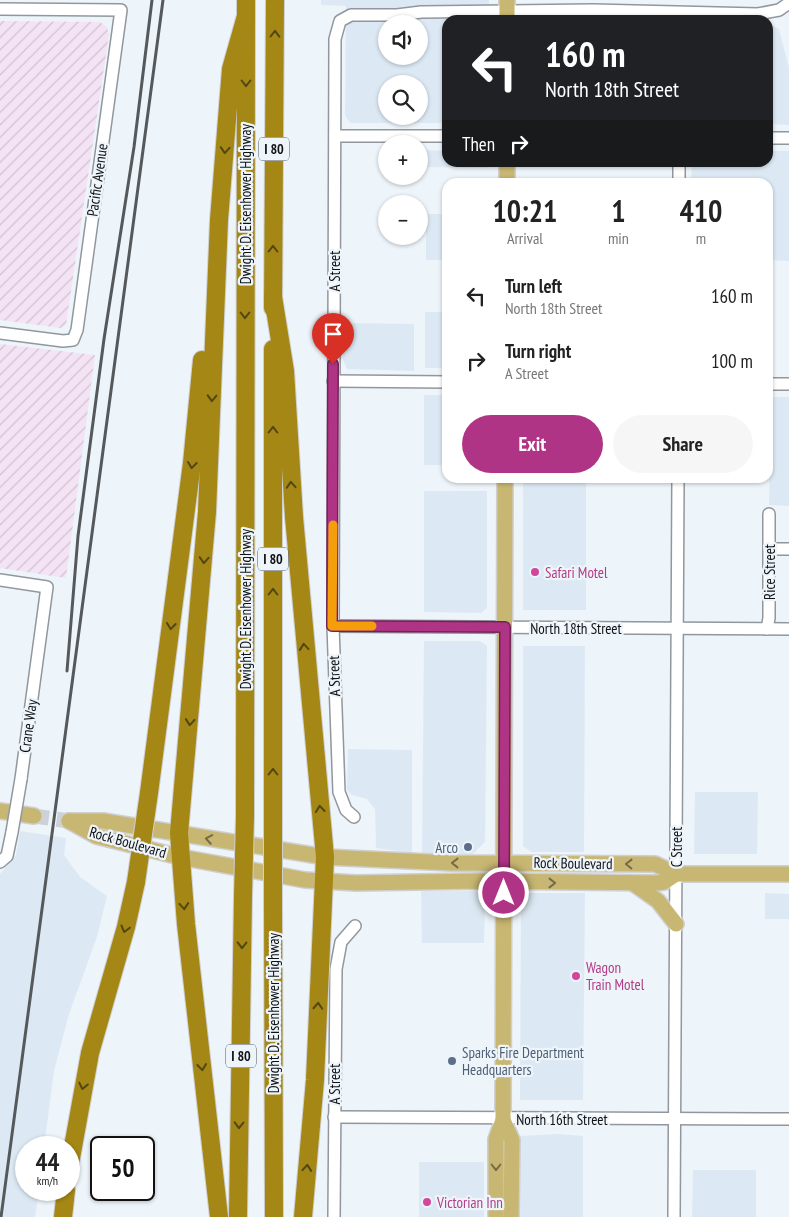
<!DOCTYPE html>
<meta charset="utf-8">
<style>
:root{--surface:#fff;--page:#f6f6f6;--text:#222;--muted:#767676;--accent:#b03485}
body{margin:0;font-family:"PT Sans Narrow",sans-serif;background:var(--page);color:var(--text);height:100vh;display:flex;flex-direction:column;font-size:19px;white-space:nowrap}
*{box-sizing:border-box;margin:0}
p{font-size:16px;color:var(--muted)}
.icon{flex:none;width:28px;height:28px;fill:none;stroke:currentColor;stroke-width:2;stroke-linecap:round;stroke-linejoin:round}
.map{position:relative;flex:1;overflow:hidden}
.side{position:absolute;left:442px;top:178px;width:331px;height:305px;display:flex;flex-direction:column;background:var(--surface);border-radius:15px;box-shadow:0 1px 4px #0004}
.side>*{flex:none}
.guide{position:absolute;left:442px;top:15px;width:331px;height:152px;border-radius:15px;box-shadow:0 1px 4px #0004;background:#202124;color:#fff;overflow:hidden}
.fabs{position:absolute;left:378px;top:15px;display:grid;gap:10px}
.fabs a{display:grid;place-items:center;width:50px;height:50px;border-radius:50%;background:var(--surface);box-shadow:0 1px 4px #0004;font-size:25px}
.speed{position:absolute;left:15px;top:1136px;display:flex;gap:10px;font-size:25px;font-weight:700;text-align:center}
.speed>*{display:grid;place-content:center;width:65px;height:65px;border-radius:50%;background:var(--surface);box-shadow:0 1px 4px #0004;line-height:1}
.speed small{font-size:12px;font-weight:400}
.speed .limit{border:2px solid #111;border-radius:8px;background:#fff;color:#111}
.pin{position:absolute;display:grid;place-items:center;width:42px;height:42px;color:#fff;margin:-51px -21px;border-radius:50% 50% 50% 0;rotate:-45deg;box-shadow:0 0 5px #0007}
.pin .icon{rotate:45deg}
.me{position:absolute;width:55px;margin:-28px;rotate:0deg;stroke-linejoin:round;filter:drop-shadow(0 0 4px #0008)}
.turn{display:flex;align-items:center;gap:18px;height:105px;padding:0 20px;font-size:22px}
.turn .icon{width:65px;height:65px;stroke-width:2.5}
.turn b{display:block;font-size:35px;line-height:42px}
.then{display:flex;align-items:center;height:48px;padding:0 20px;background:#0003;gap:10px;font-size:19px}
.eta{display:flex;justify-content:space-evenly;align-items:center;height:85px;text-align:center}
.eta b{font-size:30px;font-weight:600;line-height:35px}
.cta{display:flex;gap:10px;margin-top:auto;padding:10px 20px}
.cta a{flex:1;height:58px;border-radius:30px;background:var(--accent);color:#fff;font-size:20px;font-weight:600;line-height:58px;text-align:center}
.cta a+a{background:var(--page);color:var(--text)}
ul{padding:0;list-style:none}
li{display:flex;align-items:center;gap:15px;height:65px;padding:0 20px}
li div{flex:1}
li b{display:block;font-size:19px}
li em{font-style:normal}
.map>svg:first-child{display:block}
.built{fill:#dce9f4;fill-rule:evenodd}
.industrial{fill:url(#industrial-furrows)}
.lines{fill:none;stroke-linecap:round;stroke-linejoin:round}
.major-tunnel{stroke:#ccd2d7;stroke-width:15;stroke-dasharray:15 8;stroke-linecap:butt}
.minor-casing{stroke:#91979d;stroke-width:14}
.major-casing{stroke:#cfcfd0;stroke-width:18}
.highway-casing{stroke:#cfcfd0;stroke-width:20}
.minor{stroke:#fff;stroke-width:11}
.major{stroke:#c8b772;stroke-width:15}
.highway{stroke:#a48714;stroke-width:18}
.rail{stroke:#55595c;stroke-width:3}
.minor-bridge-casing{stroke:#91979d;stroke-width:14;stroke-linecap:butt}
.highway-bridge-casing{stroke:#cfcfd0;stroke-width:20;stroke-linecap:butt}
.minor-bridge{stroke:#fff;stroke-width:11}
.highway-bridge{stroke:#a48714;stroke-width:18}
.oneway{stroke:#524613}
.oneway2{stroke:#756c47}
.route-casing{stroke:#722256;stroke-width:12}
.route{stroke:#b03485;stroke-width:9}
.slow{stroke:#f59e0b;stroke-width:9}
.hotel-dot{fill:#d1479c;stroke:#edf4fa;stroke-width:2}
.service-dot{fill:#5c6f8a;stroke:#edf4fa;stroke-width:2}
.labels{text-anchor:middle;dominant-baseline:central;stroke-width:4.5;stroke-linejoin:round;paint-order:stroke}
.shield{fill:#edf4fa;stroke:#525558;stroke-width:1}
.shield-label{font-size:14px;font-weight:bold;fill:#0f1113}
.street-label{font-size:15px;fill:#0f1113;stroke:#edf4fa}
.hotel-label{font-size:15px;fill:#b23c85;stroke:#edf4fa;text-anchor:start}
.service-label{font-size:15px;fill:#4e5e75;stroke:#edf4fa;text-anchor:end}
</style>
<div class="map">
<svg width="789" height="1217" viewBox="0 0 789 1217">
<defs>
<pattern id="industrial-furrows" width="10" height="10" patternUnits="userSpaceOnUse" patternTransform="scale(1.25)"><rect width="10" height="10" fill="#f4e3f5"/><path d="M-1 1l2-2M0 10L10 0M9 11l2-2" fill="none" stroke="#d0c2d1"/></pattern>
</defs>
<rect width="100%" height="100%" fill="#edf4fa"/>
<g class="built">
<path d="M321 0H489V20H448L447 123H351L348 120 345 115 346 6 321 5ZM386 24H419V56H386ZM386 84H419V116H386Z"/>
<path d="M769 24 779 29 789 68V125L769 124Z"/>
<path d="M426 150 447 151 448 162 489 163V168L426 167Z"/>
<path d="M769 151H789V261L769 260V182H691L692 163 769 162Z"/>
<rect x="426" y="214" width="21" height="46"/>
<rect x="425" y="312" width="22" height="56"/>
<path d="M344 323 414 324V371L347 369 343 360Z"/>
<rect x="424" y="395" width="23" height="70"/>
<path d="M770 397H789V506L769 505Z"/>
<rect x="523" y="478" width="63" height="132"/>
<path d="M424 491H487V608L481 613 424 612Z"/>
<path d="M424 641H480L487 646 485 842 473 854H422Z"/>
<path d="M523 646H585L584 852H531L523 846Z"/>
<path d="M348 749 412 750V853L376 848 375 809 367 799 352 795 347 790Z"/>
<path d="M695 792H758L757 854H694Z"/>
<path d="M20 831 66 838 64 855 80 877 107 896 97 937 69 1014 54 1071 44 1147 26 1148V1190H39L35 1217H0V874L16 855Z"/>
<path d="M421 891H475L482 894 485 900 484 943H422Z"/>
<path d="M530 893H585L583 1100H520L521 904 523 898Z"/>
<path d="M765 893 789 894V919H765Z"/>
<path d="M558 1134 583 1136V1217H520V1136Z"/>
<rect x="419" y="1162" width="65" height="55"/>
<path d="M693 1170H756V1217H692Z"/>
</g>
<g class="industrial">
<path d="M0 21 100 22 107 27 109 34 66 325 61 328 0 320Z"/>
<path d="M0 344 95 355 66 578 0 568Z"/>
</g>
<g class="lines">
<path class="major-tunnel" d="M34 816 69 821"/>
<g class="minor-casing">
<g id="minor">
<path d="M0 9 121 10 77 330 73 340 63 341 0 333"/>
<path d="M335 136H448"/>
<path d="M769 138H789"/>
<path d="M679 182V162"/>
<path d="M333 381 448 382"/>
<path d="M769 384H789"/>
<path d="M769 549H789"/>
<path d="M0 580 47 587 21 779"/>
<path d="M333 626 789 629"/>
<path d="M767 629 769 618V514"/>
<path d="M354 817 346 810 339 792 333 626 335 39 340 21 351 15H397L421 12 593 10 758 14 779 10 789 3"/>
<path d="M0 862 7 856 12 832"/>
<path d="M334 1117 789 1119"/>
<path d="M334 1217 336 969 341 942 355 926"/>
<path d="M674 1217 678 478"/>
</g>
</g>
<g class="major-casing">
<g id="major">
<path d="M507 0V20"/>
<path d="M507 182V162"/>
<path d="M0 811 34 816"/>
<path d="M69 821H103L325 857 451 863 655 864 676 874H789"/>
<path d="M69 821 96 836 180 857 305 880 356 883 479 881 657 883 664 882 676 874"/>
<path d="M634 884 658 901 676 924"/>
<path d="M503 1120 512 1140 511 1217"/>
<path d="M496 1217V1139L503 1120 505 478"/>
</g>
</g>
<g class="highway-casing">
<g id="highway">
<path d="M273 297 285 371 294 517 325 857 315 1080 303 1217"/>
<path d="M273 308 275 0"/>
<path d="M273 349V821"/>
<path d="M149 793 192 463 202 360"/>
<path d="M245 816 246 0"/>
<path d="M273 902 274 1217"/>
<path d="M69 1169 90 1053 126 927 136 882"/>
<path d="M63 1217 66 1190"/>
<path d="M219 1217 186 924 179 833 207 512 219 220 231 69 246 16"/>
<path d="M238 1217 243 896"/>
</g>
</g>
<use href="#minor" class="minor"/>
<use href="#major" class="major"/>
<use href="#highway" class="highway"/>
<g class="rail">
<path d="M67 671 78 536 104 339 134 147 152 0"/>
<path d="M1 1217 163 0"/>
</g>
<g class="minor-bridge-casing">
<path id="minor-bridge" d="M12 832 21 779"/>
</g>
<g class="highway-bridge-casing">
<g id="highway-bridge">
<path d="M136 882 149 793"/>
<path d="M243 896 245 816"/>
<path d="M273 902V821"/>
</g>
</g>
<use href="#minor-bridge" class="minor-bridge"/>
<use href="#highway-bridge" class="highway-bridge"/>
</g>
<defs><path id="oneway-chevron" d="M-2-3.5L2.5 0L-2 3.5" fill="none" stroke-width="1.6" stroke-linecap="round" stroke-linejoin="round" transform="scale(1.25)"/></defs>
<g class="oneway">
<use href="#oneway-chevron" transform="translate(275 34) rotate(-89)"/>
<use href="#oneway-chevron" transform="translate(246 83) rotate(90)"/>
<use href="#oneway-chevron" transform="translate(225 150) rotate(94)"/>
<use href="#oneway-chevron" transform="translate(273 249) rotate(-90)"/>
<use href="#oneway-chevron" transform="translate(245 315) rotate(90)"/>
<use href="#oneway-chevron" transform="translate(212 398) rotate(92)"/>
<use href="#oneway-chevron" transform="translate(273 430) rotate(-90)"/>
<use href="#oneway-chevron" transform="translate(192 465) rotate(97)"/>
<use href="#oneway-chevron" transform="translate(291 485) rotate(-94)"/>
<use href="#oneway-chevron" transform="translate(204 560) rotate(94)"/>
<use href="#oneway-chevron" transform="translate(273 592) rotate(-90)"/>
<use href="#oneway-chevron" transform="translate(171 626) rotate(97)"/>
<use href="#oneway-chevron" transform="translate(304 647) rotate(-95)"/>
<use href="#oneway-chevron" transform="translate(190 722) rotate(95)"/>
<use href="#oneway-chevron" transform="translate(273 772) rotate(-90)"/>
<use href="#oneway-chevron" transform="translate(320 809) rotate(-96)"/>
<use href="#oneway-chevron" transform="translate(184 906) rotate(85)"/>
<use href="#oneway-chevron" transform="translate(125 929) rotate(105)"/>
<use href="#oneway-chevron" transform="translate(242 945) rotate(91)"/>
<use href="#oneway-chevron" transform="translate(318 1006) rotate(-87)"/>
<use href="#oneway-chevron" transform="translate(202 1067) rotate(83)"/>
<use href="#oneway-chevron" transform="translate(83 1086) rotate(102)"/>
<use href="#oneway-chevron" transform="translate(239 1125) rotate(91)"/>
<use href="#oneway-chevron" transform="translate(307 1168) rotate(-85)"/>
</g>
<g class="oneway2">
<use href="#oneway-chevron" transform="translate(209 839) rotate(-170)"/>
<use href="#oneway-chevron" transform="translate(455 863) rotate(180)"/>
<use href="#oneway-chevron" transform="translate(629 864) rotate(-179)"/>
<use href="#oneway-chevron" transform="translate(552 883)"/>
<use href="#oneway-chevron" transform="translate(496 1167) rotate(90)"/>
</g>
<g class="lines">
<g class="route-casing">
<path id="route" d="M333 364 332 626 505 627 504 893"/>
</g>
<use href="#route" class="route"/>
<path class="slow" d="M333 525 332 626H372"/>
</g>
<g class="hotel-dot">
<circle cx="535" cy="572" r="5"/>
<circle cx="576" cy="976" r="5"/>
<circle cx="427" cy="1202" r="5"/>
</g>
<g class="service-dot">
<circle cx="468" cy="847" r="5"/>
<circle cx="452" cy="1061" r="5"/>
</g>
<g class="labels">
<g class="shield">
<rect x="259" y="137.5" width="30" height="23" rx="4"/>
<rect x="258" y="547.5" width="30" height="23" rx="4"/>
<rect x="226" y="1044.5" width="30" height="23" rx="4"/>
</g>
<g class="shield-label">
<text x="274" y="149">I 80</text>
<text x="273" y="559">I 80</text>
<text x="241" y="1056">I 80</text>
</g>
<g class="street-label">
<text transform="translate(97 180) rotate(-82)">Pacific Avenue</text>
<text transform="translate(245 204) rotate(-90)">Dwight D. Eisenhower Highway</text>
<text transform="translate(334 271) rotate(-90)">A Street</text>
<text transform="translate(769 572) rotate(-90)">Rice Street</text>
<text transform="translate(245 609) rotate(-90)">Dwight D. Eisenhower Highway</text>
<text x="576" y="628">North 18th Street</text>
<text transform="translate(334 676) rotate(-92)">A Street</text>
<text transform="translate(28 726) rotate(-82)">Crane Way</text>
<text transform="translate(128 842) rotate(16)">Rock Boulevard</text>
<text transform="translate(676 847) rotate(-90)">C Street</text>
<text transform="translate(573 863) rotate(1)">Rock Boulevard</text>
<text transform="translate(273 1013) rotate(-90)">Dwight D. Eisenhower Highway</text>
<text transform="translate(334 1084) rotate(-90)">A Street</text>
<text x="562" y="1119">North 16th Street</text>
</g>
<g class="hotel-label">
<text x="545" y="572">Safari Motel</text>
<text x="586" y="967">Wagon<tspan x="586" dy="17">Train Motel</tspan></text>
<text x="437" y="1202">Victorian Inn</text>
</g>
<g class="service-label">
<text x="458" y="847">Arco</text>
<text x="462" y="1052" text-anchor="start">Sparks Fire Department<tspan x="462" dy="17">Headquarters</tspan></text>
</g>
</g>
</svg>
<div class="fabs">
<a><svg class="icon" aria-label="sound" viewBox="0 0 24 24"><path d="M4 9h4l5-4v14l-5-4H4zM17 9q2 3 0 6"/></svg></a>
<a><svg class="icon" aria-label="search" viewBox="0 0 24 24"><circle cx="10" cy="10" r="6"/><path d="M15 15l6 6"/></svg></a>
<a>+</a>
<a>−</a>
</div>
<div class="speed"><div>44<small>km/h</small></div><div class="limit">50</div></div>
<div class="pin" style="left:333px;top:364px;background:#d93025"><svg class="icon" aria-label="arrive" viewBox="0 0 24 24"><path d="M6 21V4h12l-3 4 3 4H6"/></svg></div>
<svg class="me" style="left:504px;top:893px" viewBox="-20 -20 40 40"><circle r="17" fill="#b03485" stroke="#fff" stroke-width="3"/><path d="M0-11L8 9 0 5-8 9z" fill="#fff"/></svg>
<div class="guide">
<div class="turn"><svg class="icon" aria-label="left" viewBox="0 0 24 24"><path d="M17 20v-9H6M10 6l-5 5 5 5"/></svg><div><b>160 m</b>North 18th Street</div></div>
<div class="then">Then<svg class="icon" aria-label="right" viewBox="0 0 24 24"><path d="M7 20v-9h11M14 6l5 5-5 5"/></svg></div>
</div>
<section class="side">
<div class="eta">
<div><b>10:21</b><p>Arrival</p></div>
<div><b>1</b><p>min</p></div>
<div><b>410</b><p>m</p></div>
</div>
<ul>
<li><svg class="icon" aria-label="left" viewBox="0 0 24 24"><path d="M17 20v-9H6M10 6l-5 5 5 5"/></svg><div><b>Turn left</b><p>North 18th Street</p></div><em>160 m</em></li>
<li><svg class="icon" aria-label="right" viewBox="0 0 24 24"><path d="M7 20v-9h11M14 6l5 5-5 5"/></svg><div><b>Turn right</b><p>A Street</p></div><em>100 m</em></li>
</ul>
<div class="cta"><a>Exit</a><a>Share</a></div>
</section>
</div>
